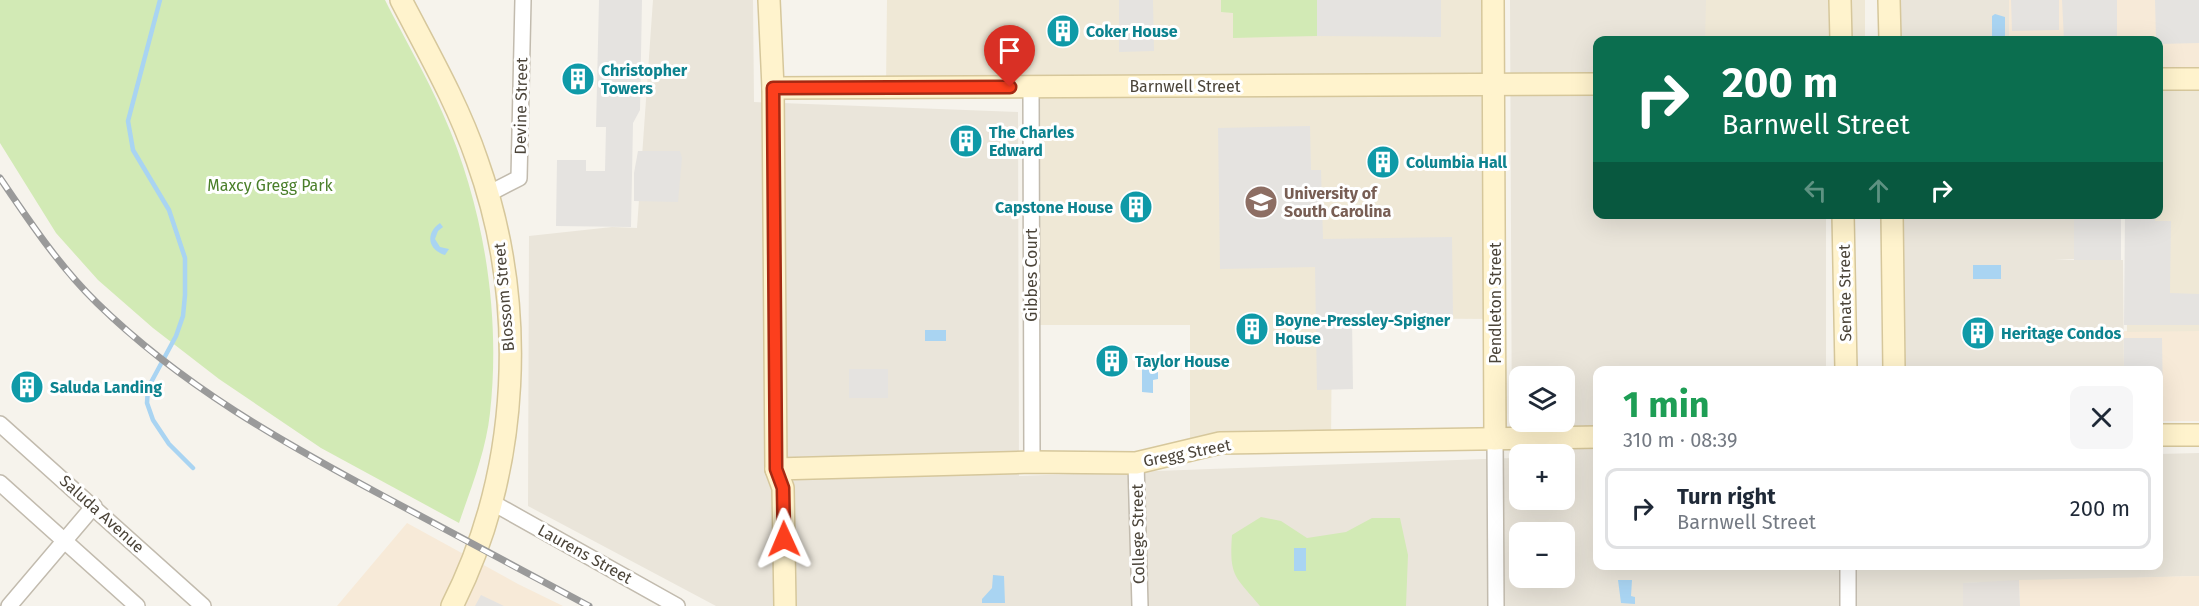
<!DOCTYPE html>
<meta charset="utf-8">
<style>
:root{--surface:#fff;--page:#f6f6f7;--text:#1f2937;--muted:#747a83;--line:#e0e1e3}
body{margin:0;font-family:"Fira Sans",sans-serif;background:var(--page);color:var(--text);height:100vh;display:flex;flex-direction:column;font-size:22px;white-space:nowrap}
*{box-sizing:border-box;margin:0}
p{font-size:20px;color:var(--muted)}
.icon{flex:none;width:33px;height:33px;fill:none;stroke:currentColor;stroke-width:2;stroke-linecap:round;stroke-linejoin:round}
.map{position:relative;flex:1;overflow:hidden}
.details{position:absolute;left:1593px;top:366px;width:570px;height:204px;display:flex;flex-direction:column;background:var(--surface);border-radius:12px;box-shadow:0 6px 24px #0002}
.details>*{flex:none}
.hud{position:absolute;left:1593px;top:36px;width:570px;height:183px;border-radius:12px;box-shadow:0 6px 24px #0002;background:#0b6e4f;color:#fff;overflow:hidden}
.buttons{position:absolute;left:1509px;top:366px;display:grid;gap:12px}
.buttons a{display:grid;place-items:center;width:66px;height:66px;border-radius:12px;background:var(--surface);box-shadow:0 6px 24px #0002;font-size:30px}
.pin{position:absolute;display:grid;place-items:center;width:51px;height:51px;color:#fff;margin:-62px -26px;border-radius:50% 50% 50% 0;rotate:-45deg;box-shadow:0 0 6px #0007}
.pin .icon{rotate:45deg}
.me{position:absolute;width:66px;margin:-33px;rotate:359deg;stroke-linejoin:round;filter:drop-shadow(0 0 4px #0008)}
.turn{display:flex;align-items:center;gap:21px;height:126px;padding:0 30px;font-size:27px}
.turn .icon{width:78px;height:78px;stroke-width:2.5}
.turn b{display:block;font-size:42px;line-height:51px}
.lanes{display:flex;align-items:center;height:57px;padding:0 30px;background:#0003;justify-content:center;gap:30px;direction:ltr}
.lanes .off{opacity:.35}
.round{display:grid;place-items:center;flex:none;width:63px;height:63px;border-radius:12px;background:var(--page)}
.head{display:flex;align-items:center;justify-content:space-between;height:102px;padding:0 30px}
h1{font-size:36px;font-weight:700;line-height:45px;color:#1e9e55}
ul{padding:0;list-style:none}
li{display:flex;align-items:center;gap:18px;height:81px;margin:0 12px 9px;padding:0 18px;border:3px solid var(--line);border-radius:12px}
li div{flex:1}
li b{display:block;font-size:22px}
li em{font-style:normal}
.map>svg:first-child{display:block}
.residential{fill:#eae5da;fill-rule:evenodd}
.commercial{fill:#f7ead8}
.industrial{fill:#e6e2dd}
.education{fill:#efe8d6}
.green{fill:#d2eab5}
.parking{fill:#e5e3e0}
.water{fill:#a9d4f2}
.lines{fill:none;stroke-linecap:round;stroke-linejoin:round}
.stream{stroke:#a9d4f2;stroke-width:4.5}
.street-casing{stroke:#c2bbae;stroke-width:18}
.secondary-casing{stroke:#d6c79b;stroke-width:24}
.street{stroke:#fff;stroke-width:15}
.secondary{stroke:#fff3cd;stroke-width:21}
.rail-casing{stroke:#9a9a9a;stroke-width:7}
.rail{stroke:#fff;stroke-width:4.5;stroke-dasharray:14;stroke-linecap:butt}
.route-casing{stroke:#a42913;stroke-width:15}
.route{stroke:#fc3f1d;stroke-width:10}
.labels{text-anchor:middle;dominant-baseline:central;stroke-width:6;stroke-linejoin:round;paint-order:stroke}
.culture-label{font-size:16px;font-weight:bold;fill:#0d838f;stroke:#fff;text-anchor:start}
.street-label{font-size:16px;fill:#4b4439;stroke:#fff}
.park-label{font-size:16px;fill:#4a7f2a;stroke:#fff}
.education-label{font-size:16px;font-weight:bold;fill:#785e54;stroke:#fff;text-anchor:start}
</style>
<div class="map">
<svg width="2199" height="606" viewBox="0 0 2199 606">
<rect width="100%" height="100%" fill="#f6f3ec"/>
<g class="residential">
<path d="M653 0H753L754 102 1018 112 1019 476 1512 458 1510 0H1825V40H1598V214L1826 215V370H1598V566H2158L2159 454 2199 453V576L1963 583V606H716L528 506 529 236 612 227 637 228ZM1520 376H1564V422H1520ZM1520 454H1564V500H1520ZM1520 532H1564V578H1520Z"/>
<rect x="1898" y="0" width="111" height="40"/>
<path d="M1899 215H2075V259L2054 260H2123L2124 370H1900Z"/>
</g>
<g class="commercial">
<path d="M2009 0H2199V70H2159L2158 40H2009Z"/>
<path d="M2199 330V421H2159L2158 370H2124V331Z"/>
<path d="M407 523 518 584 563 606H337Z"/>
<path d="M2199 576V606H2020L2019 580Z"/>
</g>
<path class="industrial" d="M2019 580 2020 606H1963V583Z"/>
<g class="education">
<path d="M887 0H1492L1493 319 1332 318 1331 447 1190 446V325H1030L1032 86H886Z"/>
<path d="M1706 0H1865V40H1705Z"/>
<path d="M2159 84H2199V331L2127 332 2126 215 2158 214Z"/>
</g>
<g class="green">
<path d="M0 0H385C404 38 426 75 443 114 484 206 501 314 490 413 486 451 471 488 459 523L321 448 219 379 153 328 98 280 56 233 0 143Z"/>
<path d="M1221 0H1317V36L1233 38V13L1221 12Z"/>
<path d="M1261 517 1281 521 1307 538 1346 532 1372 518H1400L1408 555 1406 606H1260C1235 576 1229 577 1232 535Z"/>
</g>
<g class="parking">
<path d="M599 0H642L640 110 633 123 631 227 556 226 557 160H586V171H605L606 127H596Z"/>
<path d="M1119 0H1153L1154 51 1119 52Z"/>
<path d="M1317 0H1441V37L1317 36Z"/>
<path d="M2011 0H2059V30L2012 31Z"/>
<path d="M2062 0H2117V40H2064Z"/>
<path d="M2155 0H2199V43L2159 44 2158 40H2156Z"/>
<path d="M1310 126 1311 170H1321L1323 239 1452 237 1453 317 1352 319 1353 389 1317 390 1315 267 1220 269 1218 128Z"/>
<path d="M638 151H680L682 158 678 202 634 201V173Z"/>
<rect x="2074" y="215" width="47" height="45"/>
<path d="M2125 215H2155V221H2171L2170 293 2199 294V325H2124Z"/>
<path d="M2124 338H2162L2163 400H2159L2158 370H2124Z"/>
<rect x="849" y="369" width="39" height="29"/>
<path d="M481 595 504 606H475Z"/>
</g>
<g class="water">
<path d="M1995 14 2005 17V40H1992V16Z"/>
<path d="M440 223 443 227 438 231 435 239 440 247 449 249 445 255C428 250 425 233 440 223Z"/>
<rect x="1973" y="265" width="28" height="14"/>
<rect x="925" y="330" width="21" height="11"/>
<path d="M1142 359H1153V372H1158V379L1153 380V393L1142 392Z"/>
<rect x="1294" y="548" width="12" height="23"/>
<path d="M993 575 1004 576 1005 603H982V599L992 588Z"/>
<path d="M1618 580H1632L1631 596 1635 597V604L1621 603Z"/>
</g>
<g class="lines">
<path class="stream" d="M160 0 128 121 133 150 169 210 185 258V295L183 316 176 336 148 388 147 403 153 420 169 444 193 468"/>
<g class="street-casing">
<g id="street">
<path d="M1031 87 1032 462"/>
<path d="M488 194 519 178 523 0"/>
<path d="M0 424 203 606"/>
<path d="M1495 439 1496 606"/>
<path d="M1136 463 1140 606"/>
<path d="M0 483 137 606"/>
<path d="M493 503 677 606"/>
<path d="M1848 566V606"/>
<path d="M9 606 94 506"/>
</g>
</g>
<g class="secondary-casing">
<g id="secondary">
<path d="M401 0C428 52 458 104 477 160 528 303 521 470 452 606"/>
<path d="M769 0 773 88 776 469 783 488 785 606"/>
<path d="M1493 0 1495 439"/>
<path d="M1840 0 1841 40"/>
<path d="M1889 0 1890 40"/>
<path d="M2158 79H2199"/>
<path d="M773 88 1598 84"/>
<path d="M1843 214 1846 370"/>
<path d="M1892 214 1894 370"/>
<path d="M2158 435H2199"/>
<path d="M776 469 1032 462 1136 463 1220 443 1598 437"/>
</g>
</g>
<use href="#street" class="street"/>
<use href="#secondary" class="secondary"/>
<g class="rail-casing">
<path id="rail" d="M0 178C30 222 59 266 97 303 182 386 282 442 385 497 453 534 521 570 589 606"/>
</g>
<use href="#rail" class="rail"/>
</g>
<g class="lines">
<g class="route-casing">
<path id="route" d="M784 539 783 488 776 469 773 88 1010 87"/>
</g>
<use href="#route" class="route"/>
</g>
<defs>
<g id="building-disc" transform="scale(1.725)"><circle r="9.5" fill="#0f9aa8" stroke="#fff"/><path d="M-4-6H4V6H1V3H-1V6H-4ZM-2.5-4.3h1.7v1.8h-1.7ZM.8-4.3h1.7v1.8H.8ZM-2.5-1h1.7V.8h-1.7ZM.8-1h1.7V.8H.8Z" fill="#fff"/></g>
<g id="university-disc" transform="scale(1.725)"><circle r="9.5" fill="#8d6e63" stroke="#fff"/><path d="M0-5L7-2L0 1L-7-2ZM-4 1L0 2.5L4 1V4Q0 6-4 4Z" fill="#fff"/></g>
</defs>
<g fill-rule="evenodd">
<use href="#building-disc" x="1063" y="31"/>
<use href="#building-disc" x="578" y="79"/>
<use href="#building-disc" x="966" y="141"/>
<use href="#building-disc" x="1383" y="162"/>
<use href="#university-disc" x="1261" y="202"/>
<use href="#building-disc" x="1136" y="207"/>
<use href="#building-disc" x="1252" y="329"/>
<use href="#building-disc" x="1978" y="333"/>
<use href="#building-disc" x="1112" y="361"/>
<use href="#building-disc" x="27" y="387"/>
</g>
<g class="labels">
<g class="culture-label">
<text x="1086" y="31">Coker House</text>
<text x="601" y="70">Christopher<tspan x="601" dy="18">Towers</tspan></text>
<text x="989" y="132">The Charles<tspan x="989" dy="18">Edward</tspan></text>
<text x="1406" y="162">Columbia Hall</text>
<text x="1113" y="207" text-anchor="end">Capstone House</text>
<text x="1275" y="320">Boyne-Pressley-Spigner<tspan x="1275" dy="18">House</tspan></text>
<text x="2001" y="333">Heritage Condos</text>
<text x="1135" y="361">Taylor House</text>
<text x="50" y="387">Saluda Landing</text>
</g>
<g class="street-label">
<text x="1185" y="86">Barnwell Street</text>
<text transform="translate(521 106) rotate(-89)">Devine Street</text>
<text transform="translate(1031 275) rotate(-90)">Gibbes Court</text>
<text transform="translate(1845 293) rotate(-91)">Senate Street</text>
<text transform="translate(504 297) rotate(-95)">Blossom Street</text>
<text transform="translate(1495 303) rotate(-90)">Pendleton Street</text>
<text transform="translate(1187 453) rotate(-11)">Gregg Street</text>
<text transform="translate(102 514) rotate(42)">Saluda Avenue</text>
<text transform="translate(1138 534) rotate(-91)">College Street</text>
<text transform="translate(585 554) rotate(29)">Laurens Street</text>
</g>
<g class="park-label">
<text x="270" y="185">Maxcy Gregg Park</text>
</g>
<g class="education-label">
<text x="1284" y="193">University of<tspan x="1284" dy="18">South Carolina</tspan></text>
</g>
</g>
</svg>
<div class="buttons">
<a><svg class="icon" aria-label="layers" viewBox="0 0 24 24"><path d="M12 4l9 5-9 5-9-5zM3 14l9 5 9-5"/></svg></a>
<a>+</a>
<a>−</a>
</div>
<div class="pin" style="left:1010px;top:87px;background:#d93025"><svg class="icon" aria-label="arrive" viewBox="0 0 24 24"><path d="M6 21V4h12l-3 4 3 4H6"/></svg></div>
<svg class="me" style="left:784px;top:539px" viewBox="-20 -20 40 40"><path d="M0-17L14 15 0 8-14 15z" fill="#fc3f1d" stroke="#fff" stroke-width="4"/></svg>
<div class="hud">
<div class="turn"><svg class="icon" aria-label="right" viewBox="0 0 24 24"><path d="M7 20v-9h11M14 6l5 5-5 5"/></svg><div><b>200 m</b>Barnwell Street</div></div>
<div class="lanes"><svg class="icon off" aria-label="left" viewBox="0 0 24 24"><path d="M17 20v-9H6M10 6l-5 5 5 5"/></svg><svg class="icon off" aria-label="ahead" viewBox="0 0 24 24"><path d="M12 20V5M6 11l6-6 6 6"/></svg><svg class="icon" aria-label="right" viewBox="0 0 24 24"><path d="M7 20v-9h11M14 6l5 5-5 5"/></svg></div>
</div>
<section class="details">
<div class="head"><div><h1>1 min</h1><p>310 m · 08:39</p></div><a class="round"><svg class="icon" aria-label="close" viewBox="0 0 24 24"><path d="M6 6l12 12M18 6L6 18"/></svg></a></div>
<ul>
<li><svg class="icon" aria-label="right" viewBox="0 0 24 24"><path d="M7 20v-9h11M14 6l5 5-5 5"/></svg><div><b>Turn right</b><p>Barnwell Street</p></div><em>200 m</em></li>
</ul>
</section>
</div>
